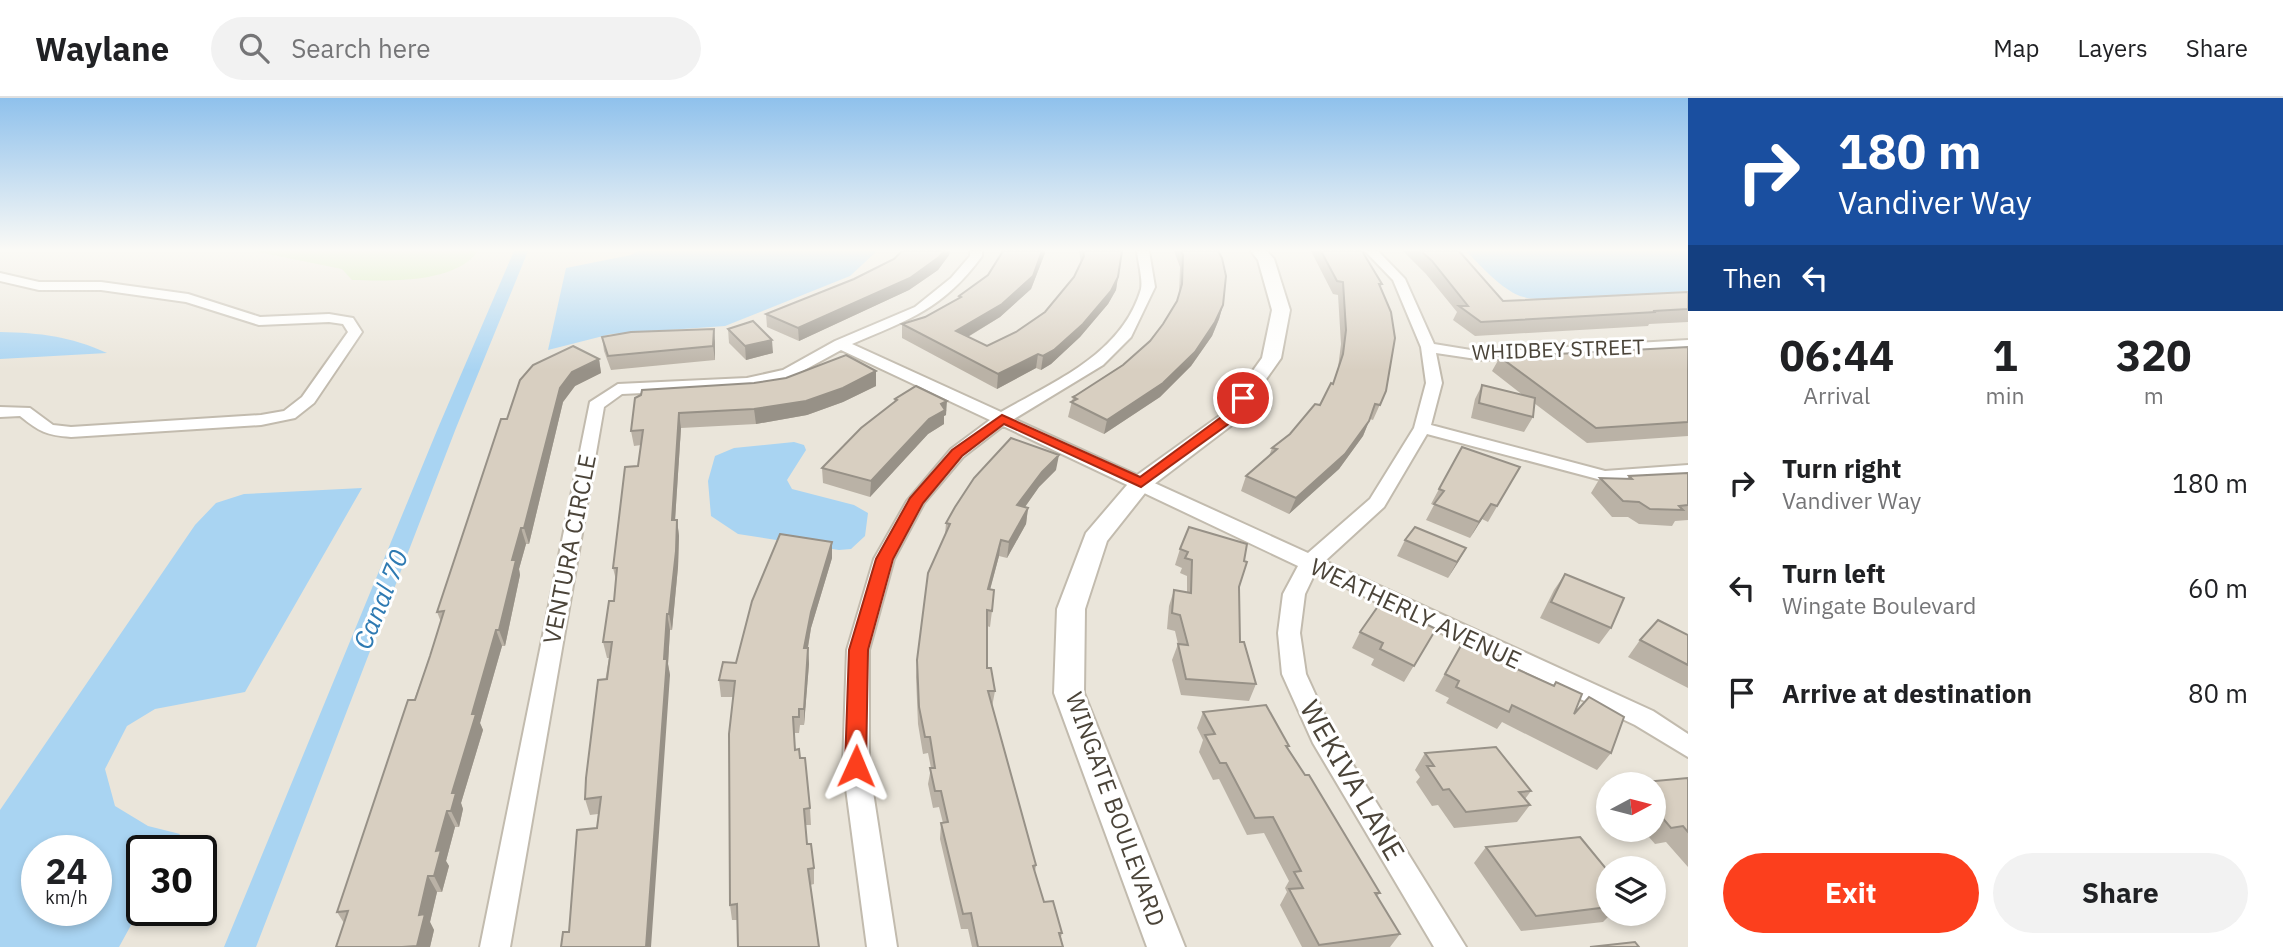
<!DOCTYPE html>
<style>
:root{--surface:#fff;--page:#f2f2f2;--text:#202124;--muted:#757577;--line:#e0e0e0;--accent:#fc3f1d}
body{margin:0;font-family:"IBM Plex Sans",sans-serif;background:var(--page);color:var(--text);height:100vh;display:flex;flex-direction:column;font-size:26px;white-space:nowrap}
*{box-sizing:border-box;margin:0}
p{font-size:23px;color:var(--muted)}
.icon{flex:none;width:38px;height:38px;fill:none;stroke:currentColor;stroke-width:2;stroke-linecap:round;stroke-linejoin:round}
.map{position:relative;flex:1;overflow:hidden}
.sheet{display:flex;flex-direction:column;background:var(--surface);width:595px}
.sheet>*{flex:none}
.banner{background:#1a4fa0;color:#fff;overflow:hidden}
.needle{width:46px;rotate:83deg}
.controls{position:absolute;left:1596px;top:674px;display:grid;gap:14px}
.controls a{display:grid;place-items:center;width:70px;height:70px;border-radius:50%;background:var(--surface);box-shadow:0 4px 10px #0003;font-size:35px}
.speed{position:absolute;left:21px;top:737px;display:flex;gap:14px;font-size:35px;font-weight:700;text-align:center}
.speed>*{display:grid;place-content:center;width:91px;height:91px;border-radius:50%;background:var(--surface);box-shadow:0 4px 10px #0003;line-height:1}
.speed small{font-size:18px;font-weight:400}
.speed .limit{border:4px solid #111;border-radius:10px;background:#fff;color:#111}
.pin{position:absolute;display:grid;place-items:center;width:60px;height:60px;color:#fff;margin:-30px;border:4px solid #fff;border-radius:50%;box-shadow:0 2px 7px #0007}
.me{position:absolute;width:77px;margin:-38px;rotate:1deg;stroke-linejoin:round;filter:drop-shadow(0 0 5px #0008)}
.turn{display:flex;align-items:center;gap:24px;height:147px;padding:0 35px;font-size:32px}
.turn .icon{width:91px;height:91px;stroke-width:2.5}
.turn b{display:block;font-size:49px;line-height:60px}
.then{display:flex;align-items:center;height:66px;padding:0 35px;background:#0003;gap:14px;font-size:26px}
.eta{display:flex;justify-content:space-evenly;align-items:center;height:119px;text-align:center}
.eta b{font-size:42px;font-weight:700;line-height:49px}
.action{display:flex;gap:14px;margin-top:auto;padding:14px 35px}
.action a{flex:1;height:80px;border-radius:42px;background:var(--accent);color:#fff;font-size:28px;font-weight:700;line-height:80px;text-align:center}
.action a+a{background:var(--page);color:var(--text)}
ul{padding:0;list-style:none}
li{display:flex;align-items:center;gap:21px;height:105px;padding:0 35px}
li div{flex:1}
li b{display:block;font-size:26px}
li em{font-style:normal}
header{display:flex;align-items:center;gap:42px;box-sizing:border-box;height:98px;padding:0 35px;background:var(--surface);border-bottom:2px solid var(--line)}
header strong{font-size:33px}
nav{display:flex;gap:38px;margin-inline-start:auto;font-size:24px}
.search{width:490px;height:63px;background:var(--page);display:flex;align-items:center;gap:18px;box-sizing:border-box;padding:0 24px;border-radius:38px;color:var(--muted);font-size:26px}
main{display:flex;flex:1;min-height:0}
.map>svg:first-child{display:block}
.residential{fill:#eae5da;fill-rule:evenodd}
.green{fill:#d2eab5}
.water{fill:#a9d4f2;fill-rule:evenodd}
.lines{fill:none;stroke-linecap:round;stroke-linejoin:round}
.canal{fill:#a9d4f2;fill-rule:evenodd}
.minor-casing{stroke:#c2bbae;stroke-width:4}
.tertiary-casing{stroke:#c2bbae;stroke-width:4}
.minor{fill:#fff;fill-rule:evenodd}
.tertiary{fill:#fff;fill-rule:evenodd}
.wall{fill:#bab2a6}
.shaded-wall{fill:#979187}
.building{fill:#d8cfc1;stroke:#979187;stroke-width:2}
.route{fill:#fc3f1d;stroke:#a42913;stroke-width:2}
.labels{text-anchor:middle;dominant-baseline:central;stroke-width:6;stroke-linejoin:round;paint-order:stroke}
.far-street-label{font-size:21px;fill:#4b4439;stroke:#fff}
.street-label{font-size:24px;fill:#4b4439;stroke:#fff}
.water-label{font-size:26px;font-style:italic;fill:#2e7ab2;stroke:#fff}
.near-street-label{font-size:28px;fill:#4b4439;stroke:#fff}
</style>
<header>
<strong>Waylane</strong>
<div class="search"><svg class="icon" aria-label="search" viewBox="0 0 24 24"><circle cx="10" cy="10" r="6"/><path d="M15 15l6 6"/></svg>Search here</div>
<nav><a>Map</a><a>Layers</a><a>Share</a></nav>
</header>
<main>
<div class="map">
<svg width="1688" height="849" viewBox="0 0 1688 849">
<rect width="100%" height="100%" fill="#f6f3ec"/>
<path class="residential" d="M0 153H1688V849H0ZM1608 686H1654V732H1608ZM37 752H96V812H37ZM142 752H201V812H142ZM1608 770H1654V816H1608Z"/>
<path class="green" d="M253 153H478C455 186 388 183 352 182L342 171Z"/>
<g class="water">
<path d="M638 153H877L850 178 725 228 611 236 548 252 566 170 631 157Z"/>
<path d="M1466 153H1688V193C1654 195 1547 208 1520 198 1500 190 1481 168 1466 153Z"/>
<path d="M0 234C41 235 69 238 107 255L0 261Z"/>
<path d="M794 344 804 347 806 352 787 382 792 391 854 407 868 415 865 438 851 451 839 452 738 436 711 418 708 383 715 358 734 350Z"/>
<path d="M362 390 245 594 155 611 127 628 105 671 115 708 148 728 180 736 171 752H142V807L119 849H0V712L195 427 216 405 244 396ZM37 752H96V812H37Z"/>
</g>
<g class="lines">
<path class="canal" d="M514 153H528L456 330 256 849H224L438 330Z"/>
<g class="minor-casing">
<g id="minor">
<path d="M970 153H982V158C943 211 910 221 852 246L1001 314C1055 283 1122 256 1141 191 1143 181 1138 164 1137 153H1149L1155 189 1131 239 1103 267 1014 321 1308 455 1370 401 1414 330 1426 285 1421 249 1393 182 1365 153H1378L1405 181 1434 246 1483 254 1688 242V250L1483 262 1436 255 1442 285 1431 327 1605 373 1688 367V377L1605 383 1427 336 1384 409 1325 463 1653 613 1688 636V659L1635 627 1315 475 1305 496 1300 535 1306 576 1332 633 1466 849H1434L1313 645 1282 576 1278 535 1283 496 1298 468 1003 328 963 359 924 405 894 461 869 552V668L897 849H867L843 668 847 552 874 461 907 403 951 351 990 322 841 252 788 281 747 290 622 296 604 309 510 849H480L590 304 618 286 747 280 783 272 835 243 915 209 951 180 970 158Z"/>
<path d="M0 175 39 184H101L188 196 260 219 329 216 353 220 362 234 314 305 295 320 261 327 71 339C46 337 40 334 20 318L0 319V309L30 310 53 327 71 329 261 317 284 313 302 299 348 234 343 226 329 224 259 227 186 204 101 192H39L0 183Z"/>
</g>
</g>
<g class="tertiary-casing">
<path id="tertiary" d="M1251 153H1267L1274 161 1290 212 1281 260 1236 324 1149 390 1107 443 1085 511 1084 595 1185 849H1147L1054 595 1057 511 1086 435 1133 380 1222 316 1262 260 1272 212 1258 162Z"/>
</g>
<use href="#minor" class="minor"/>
<use href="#tertiary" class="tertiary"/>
</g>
<g class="wall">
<path d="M902 153H950L949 157 938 172 909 192 799 243 767 229 766 216 854 181 894 161Z"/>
<path d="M1079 153H1122L1116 192 1108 206 1080 239 1051 266 1041 272 1036 270 997 291 902 240V226L925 219 959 200V198L1045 155 1031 191 1000 219 968 239 987 248 1016 234 1045 214 1074 179 1081 165Z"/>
<path d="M1174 153H1218L1223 207 1219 221 1212 238 1191 268 1160 299 1104 336 1068 319 1073 299 1123 267 1150 243 1163 226 1177 203 1179 196 1180 169Z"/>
<path d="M1311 153H1362L1382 186 1380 190 1386 293 1373 322 1370 321 1363 338 1339 371 1289 416 1241 393 1246 378 1269 358 1272 350 1290 336 1320 307 1333 286 1338 270 1341 246 1338 197 1333 196Z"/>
<path d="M1403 153H1459L1503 203 1688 194V224L1649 226 1648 228 1475 238 1453 222 1457 214 1426 176Z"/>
<path d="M728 231 773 255 746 262 729 245Z"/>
<path d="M602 239 715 244V262L611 272 604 253Z"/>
<path d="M1688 249V338L1587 345 1534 305 1533 319 1524 334 1471 320 1475 301 1482 287 1524 298 1492 273 1500 259Z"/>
<path d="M599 261 601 275 575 288 563 304 529 446H526L519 471 520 477 505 548H502L480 625 483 632 461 705 463 711 459 729H455L446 763 449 768 442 794H437L430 824 434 832 430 849H336L344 825 337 814 430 558 441 524 437 514 507 321Z"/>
<path d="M876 288 843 304 807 317 756 326 681 330 675 422H677L679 438 678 469 672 532H670L668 566 670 577 569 834 597 730 598 716 590 717 585 701 609 560H607L603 544 614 503 616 482 613 470 638 368 641 347 634 348 631 333 635 300Z"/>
<path d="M895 301 946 317 944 318V326L928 336 870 399 823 385 822 370 894 304Z"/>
<path d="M1520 369 1488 424 1482 421 1470 440 1426 422 1434 407 1431 406 1439 391Z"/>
<path d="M1056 372 1039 389 1025 409 1028 410 1026 426 1007 460 999 458 990 491 992 513 990 529 987 528V570L995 593 992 609 1036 767 1035 774 1044 804 1062 835 1061 839 1063 849H972L968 831H961L940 741 941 725H943L939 709 933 710 928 686 931 670 928 655 923 656 918 626 916 579 917 562 945 437 946 425Z"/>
<path d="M1688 375V422L1675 423 1672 428 1639 426 1628 419H1612L1591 395 1600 380 1627 381 1629 378Z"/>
<path d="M1189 429 1239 489 1240 544 1256 586 1249 603 1181 597 1172 562 1178 546 1175 533 1167 531 1169 508 1174 492 1187 494V478L1180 475 1182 470 1175 467 1180 451Z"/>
<path d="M1405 442 1466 450 1448 480 1397 458Z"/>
<path d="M832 444V460L811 530 808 550 809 566 804 627H800L799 635H794L795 652 800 660 810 710 811 727H805L807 746 814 770V786L810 787 737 822H732L730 807 733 599H721L719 582 736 565Z"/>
<path d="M1565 476 1611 530 1599 546 1540 520 1554 492Z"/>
<path d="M1436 531 1404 584 1371 567 1374 561 1352 550 1360 534Z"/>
<path d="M1688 537V590L1628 559 1640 542Z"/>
<path d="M1463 544 1553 587 1556 584 1574 616 1611 655 1597 672 1502 624 1497 631 1446 605 1449 600 1435 593Z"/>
<path d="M1203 614 1289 648 1288 650 1380 795 1377 798 1400 836 1390 849H1302L1280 807 1287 794 1285 790 1289 783 1264 735 1247 737 1219 681 1213 682 1199 654 1203 642 1197 630Z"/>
<path d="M1425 655 1531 693 1525 701 1530 707 1517 724 1454 730 1438 707 1432 708 1416 684 1420 679 1415 672Z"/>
<path d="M1688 680V769L1666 744 1655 746 1643 732H1654V686H1642L1644 684Z"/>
<path d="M1486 749 1608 773V816H1611L1603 824 1521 833 1474 765Z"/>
</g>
<g class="shaded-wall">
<path d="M944 153H950L949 157 938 172 909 192 799 243 798 230Z"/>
<path d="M1042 153H1045V155L1031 191 1000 219 954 247 956 233Z"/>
<path d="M1118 179 1116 192 1108 206 1080 239 1051 266 1041 272 1043 258Z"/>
<path d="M1223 207 1219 221 1212 238 1191 268 1160 299 1104 336 1107 322Z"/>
<path d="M714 231 715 244V262L713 248Z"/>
<path d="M772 242 773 255 746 262 745 248Z"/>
<path d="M1038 256 1036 270 997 291 998 276Z"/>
<path d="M599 261 601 275 575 288 563 304 529 446 524 430 560 290 572 274Z"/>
<path d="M876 273V288L843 304 807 317 756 326 754 311Z"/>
<path d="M947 303 946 317 944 318V326L928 336 870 399 871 383 941 306Z"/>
<path d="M679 315 681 330 674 438 672 422Z"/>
<path d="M1369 323 1363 338 1339 371 1289 416 1296 400Z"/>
<path d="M1059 357 1056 372 1039 389 1015 423 1017 407 1042 374Z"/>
<path d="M1491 406 1482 421 1470 440 1479 424Z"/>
<path d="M1028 410 1026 426 1007 460 1009 444Z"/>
<path d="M677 422 679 438 678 469 672 532 669 516Z"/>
<path d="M521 430 526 446 519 471 520 477 505 548 499 532 512 462Z"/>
<path d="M1001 442 999 458 986 507 988 491Z"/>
<path d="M832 444V460L811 530 805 566 804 550 811 514Z"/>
<path d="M1466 450 1457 466 1448 480 1457 464Z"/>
<path d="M667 516 670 532 668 566 670 577 651 849H646Z"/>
<path d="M496 532 502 548 480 625 483 632 461 705 463 711 459 729 451 713 452 695 472 616Z"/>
<path d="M808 550 809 566 804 627V611Z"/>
<path d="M447 713 455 729 446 763 449 768 442 794 434 778 436 753Z"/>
<path d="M428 778 437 794 430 824 434 832 430 849H418L417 848 419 817Z"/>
</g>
<g class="building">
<path d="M902 153H944L939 159 910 180 798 230 766 216 854 181 894 161Z"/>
<path d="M1003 153H1042L1033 178 1002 206 956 233 987 248 1016 234 1045 214 1074 179 1084 158 1083 153H1122L1118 179 1111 193 1083 226 1054 252 1043 258 1038 256 998 276 902 226 925 219 961 199 959 198 988 177Z"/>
<path d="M1181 153H1218L1222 160 1226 178 1223 207 1215 224 1195 254 1163 285 1107 322 1071 304 1077 301 1073 299 1075 298 1123 267 1150 243 1163 226 1177 203 1182 186 1183 157Z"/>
<path d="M1321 153H1362L1382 186H1379L1391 214 1395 240 1386 293 1380 307 1375 306 1369 323 1345 356 1296 400 1246 378 1277 351 1272 350 1290 336 1315 306 1320 307 1331 285 1333 286 1343 256 1346 232 1343 184 1337 183Z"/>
<path d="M1421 153H1459L1503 203 1688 194V211L1653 213 1656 214 1481 224 1459 208H1468L1432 163Z"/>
<path d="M753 223 772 242 745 248 728 231Z"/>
<path d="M714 231 713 248 608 258 602 239 631 234Z"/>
<path d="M573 248 599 261 572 274 560 290 524 430H521L512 462H516L499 532H496L472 616H476L452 695H456L451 713H447L436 753 441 752 434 778H428L419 817 425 816 417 848 402 849H336L348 813 337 814 408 602H415L430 558 444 513 437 514 501 321H507L520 282 533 267Z"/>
<path d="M1688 249V324L1596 330 1500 259Z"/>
<path d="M846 257 876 273 843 290 806 303 754 311 679 315 672 422H677L676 453 669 516H667L664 561H667L646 849H561L563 834H569L577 732 597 730 601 699 585 701 586 680 598 582 607 581 612 544H603L609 503H614L617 470H613L625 369 638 368 643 332 631 333 635 300 641 297 642 292 754 285 786 280Z"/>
<path d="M1482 287 1535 300 1533 319 1479 305Z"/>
<path d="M916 288 947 303 941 306 945 312 929 321 871 383 822 370 861 330 897 302 895 301Z"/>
<path d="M1011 340 1059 357 1042 374 1017 407 1028 410 1009 444 1001 442 988 491 994 492 992 513 987 512V570H991L995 593H988L1036 767 1033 768 1044 804 1053 803 1062 835H1059L1063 849H978L971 815 963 816 941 725 948 724 941 693H935L930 670H935L930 639H925L919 609 917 562 928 475 950 426 946 425 955 409 974 380Z"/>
<path d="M1462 349 1520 369 1497 408 1491 406 1479 424 1434 406 1444 393 1439 391Z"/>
<path d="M1688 375V407L1679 408 1683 412 1650 411 1639 404 1623 403 1600 380 1632 381 1629 378Z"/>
<path d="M1189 429 1247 446 1244 463 1247 464 1239 489 1240 544H1244L1256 586 1186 581 1178 546 1188 547 1180 517 1172 515 1174 492 1191 495 1192 462 1185 460 1188 454 1180 451Z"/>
<path d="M1415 429 1466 450 1457 464 1405 442Z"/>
<path d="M780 436 832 444 811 514 804 550H808L804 611H799V619H793L795 652 799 651 800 660H805L810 710 804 711 807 746H811L814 770 808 771 819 849H738L737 806 730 807 729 636 735 583 719 582 723 564 736 565 752 503Z"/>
<path d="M1565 476 1624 500 1611 530 1551 504Z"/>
<path d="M1381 504 1436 531 1414 568 1380 551 1383 545 1360 534Z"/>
<path d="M1658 522 1688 537V567L1640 542Z"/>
<path d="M1463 544 1513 563 1510 568 1554 588 1556 584 1582 596 1574 616 1589 599 1624 619 1611 655 1512 607 1509 614 1456 589 1459 583 1445 576Z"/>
<path d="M1266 607 1289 648H1286L1305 677H1309L1380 795H1375L1400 836 1319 847 1289 791 1303 790 1294 774 1301 773 1273 719 1255 720 1226 665H1220L1205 637 1215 636 1203 614Z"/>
<path d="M1496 649 1531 693 1519 694 1530 707 1466 714 1449 691 1443 692 1427 668H1434L1425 655Z"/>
<path d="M1688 680V734L1683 728 1671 730 1654 710V702L1660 701 1654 694V686H1646L1644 684Z"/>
<path d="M1580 739 1608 773V788L1603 789 1608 795V809L1536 818 1486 749Z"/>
<path d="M1635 844 1639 849H1590Z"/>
</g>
<linearGradient id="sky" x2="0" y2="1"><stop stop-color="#8fc1ec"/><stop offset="0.56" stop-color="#fbfaf6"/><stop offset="1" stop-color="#fbfaf6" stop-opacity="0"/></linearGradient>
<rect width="1688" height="272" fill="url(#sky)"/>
<path class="route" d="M1243 296 1250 300 1234 322 1141 389 1004 326 962 358 923 405 893 461 868 552 866 668 863 674 856 677 848 674 845 668 849 552 876 461 910 400 952 352 1002 317 1140 379 1224 317 1239 297Z"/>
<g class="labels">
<g class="far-street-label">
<text transform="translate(1558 251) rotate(-2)">WHIDBEY STREET</text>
</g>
<g class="street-label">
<text transform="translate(569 451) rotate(-79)">VENTURA CIRCLE</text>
<text transform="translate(1416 515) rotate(25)">WEATHERLY AVENUE</text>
<text transform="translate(1116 711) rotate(70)">WINGATE BOULEVARD</text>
</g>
<g class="water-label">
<text transform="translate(380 501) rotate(-68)">Canal 70</text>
</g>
<g class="near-street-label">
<text transform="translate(1353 682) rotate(60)">WEKIVA LANE</text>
</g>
</g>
</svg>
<div class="controls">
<a><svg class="needle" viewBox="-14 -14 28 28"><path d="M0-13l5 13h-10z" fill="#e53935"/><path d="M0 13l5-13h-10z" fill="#757577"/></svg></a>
<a><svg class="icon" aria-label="layers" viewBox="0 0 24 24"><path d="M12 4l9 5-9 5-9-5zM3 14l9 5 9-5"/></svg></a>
</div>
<div class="speed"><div>24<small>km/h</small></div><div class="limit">30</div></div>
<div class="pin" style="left:1243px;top:300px;background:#d93025"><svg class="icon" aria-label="arrive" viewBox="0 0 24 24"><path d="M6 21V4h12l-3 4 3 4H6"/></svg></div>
<svg class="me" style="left:856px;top:668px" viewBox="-20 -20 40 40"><path d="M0-17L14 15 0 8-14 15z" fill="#fc3f1d" stroke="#fff" stroke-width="4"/></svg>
</div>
<section class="sheet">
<div class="banner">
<div class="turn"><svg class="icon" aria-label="right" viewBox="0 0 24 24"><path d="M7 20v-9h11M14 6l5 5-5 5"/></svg><div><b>180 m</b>Vandiver Way</div></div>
<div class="then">Then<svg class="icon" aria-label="left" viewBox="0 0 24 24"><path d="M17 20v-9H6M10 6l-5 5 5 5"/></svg></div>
</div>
<div class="eta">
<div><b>06:44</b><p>Arrival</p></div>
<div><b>1</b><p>min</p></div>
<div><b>320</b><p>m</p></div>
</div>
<ul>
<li><svg class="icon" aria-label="right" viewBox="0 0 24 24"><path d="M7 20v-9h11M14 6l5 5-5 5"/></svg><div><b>Turn right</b><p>Vandiver Way</p></div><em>180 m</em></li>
<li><svg class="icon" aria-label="left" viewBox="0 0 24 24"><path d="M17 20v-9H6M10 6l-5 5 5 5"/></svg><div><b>Turn left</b><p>Wingate Boulevard</p></div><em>60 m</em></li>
<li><svg class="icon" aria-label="arrive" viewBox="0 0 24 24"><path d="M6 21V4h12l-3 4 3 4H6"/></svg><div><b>Arrive at destination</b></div><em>80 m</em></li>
</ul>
<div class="action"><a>Exit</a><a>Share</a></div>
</section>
</main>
